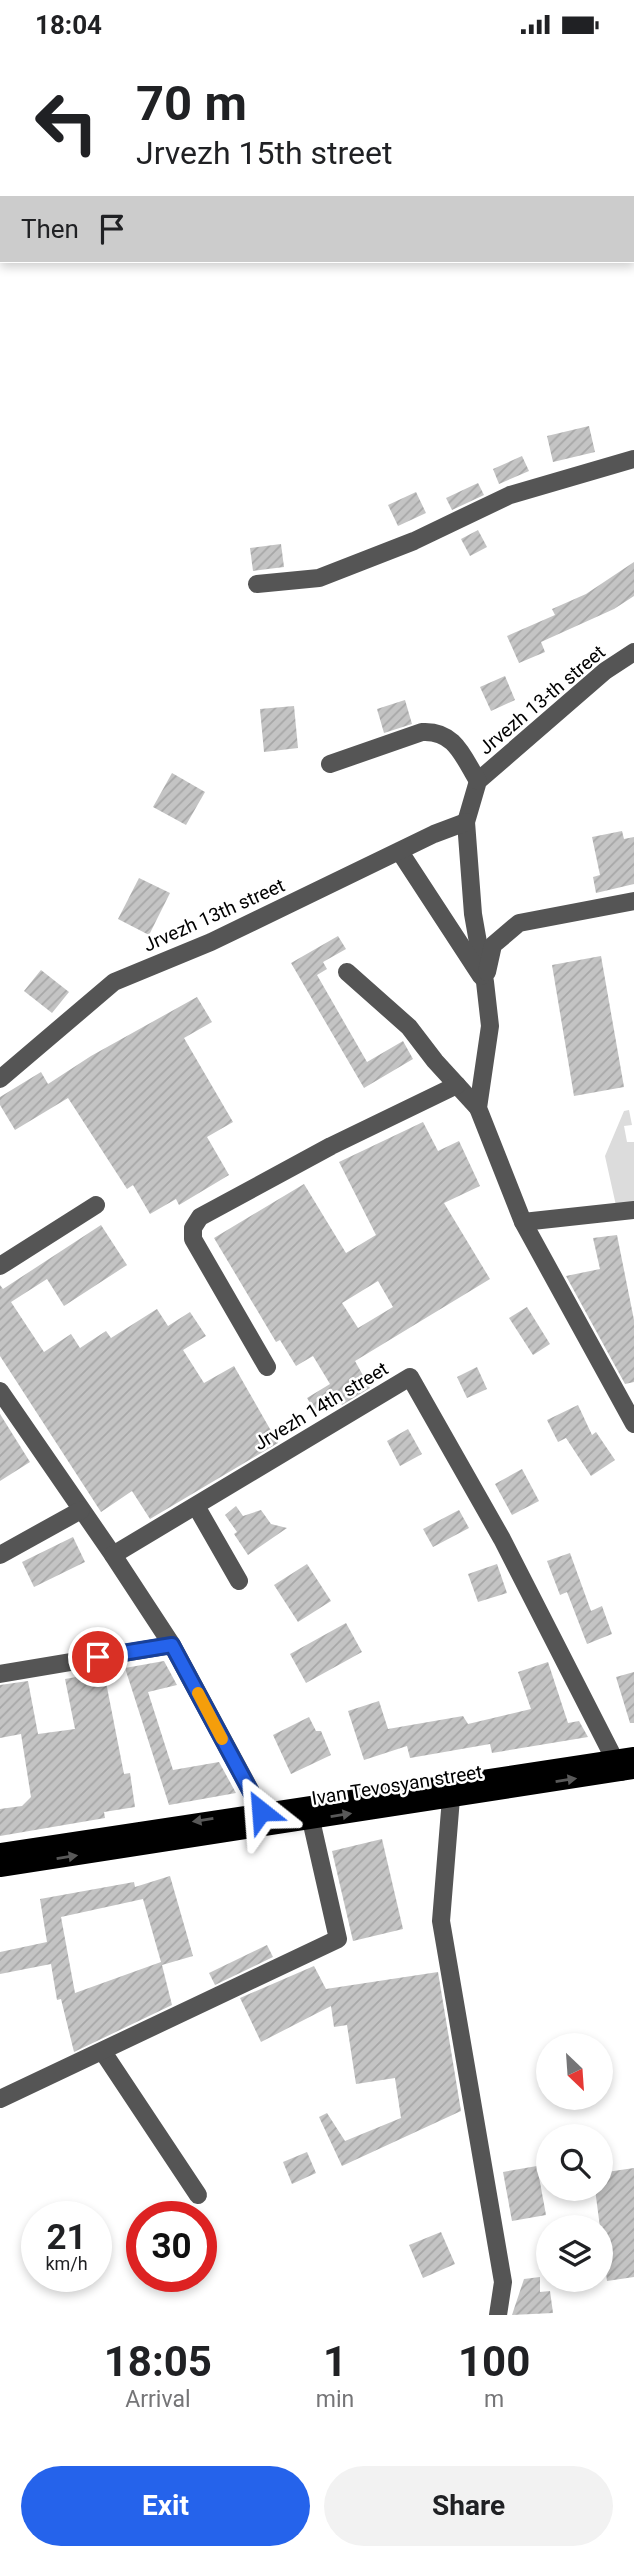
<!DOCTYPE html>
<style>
:root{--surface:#fff;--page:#f2f2f2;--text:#202124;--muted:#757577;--accent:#2563eb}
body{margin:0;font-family:Roboto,sans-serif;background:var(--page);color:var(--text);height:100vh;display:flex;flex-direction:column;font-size:26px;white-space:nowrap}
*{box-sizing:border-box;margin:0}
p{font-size:23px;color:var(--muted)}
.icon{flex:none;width:38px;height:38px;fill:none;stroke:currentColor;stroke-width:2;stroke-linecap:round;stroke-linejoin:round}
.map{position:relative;height:2266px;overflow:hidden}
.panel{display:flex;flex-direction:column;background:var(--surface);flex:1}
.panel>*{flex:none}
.banner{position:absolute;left:0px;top:0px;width:635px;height:214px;box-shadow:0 4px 10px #0003;background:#fff;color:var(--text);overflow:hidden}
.needle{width:46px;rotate:155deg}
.fabs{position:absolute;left:536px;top:1984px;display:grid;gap:14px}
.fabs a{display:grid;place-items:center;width:77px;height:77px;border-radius:50%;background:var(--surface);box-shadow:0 4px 10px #0003;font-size:35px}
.speed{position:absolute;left:21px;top:2152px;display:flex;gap:14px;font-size:35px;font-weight:700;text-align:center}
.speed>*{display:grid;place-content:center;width:91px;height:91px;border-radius:50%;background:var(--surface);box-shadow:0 4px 10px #0003;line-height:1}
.speed small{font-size:18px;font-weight:400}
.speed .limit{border:10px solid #d22;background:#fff;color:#111}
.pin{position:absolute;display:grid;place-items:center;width:60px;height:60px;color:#fff;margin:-30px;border:4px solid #fff;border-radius:50%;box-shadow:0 2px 7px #0007}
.me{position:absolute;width:77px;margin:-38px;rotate:332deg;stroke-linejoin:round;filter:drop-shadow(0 0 5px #0008)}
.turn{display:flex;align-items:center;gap:24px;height:147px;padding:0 21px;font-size:32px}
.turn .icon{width:91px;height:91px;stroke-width:2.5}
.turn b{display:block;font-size:49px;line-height:60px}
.then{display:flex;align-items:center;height:66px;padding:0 21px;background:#0003;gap:14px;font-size:26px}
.eta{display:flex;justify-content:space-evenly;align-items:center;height:119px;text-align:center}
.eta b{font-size:42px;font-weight:700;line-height:49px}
.action{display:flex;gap:14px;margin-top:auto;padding:14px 21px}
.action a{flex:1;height:80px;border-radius:42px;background:var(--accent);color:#fff;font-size:28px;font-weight:700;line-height:80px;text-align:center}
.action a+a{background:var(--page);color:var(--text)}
.status{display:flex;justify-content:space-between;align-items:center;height:49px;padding:0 35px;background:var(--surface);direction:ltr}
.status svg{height:19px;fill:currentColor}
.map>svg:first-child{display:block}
.garden{fill:#dcdcdc}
.building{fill:url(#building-hatch);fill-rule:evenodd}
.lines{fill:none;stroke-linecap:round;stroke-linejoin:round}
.minor{stroke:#555;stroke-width:18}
.major{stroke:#000;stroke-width:18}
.oneway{fill:#595959}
.route-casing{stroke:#184099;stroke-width:18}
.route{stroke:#2563eb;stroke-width:12}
.slow{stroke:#f59e0b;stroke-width:12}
.labels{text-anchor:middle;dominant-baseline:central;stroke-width:5;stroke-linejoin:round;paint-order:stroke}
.street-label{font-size:19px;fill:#000;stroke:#fff}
</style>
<div class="status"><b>18:04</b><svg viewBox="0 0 49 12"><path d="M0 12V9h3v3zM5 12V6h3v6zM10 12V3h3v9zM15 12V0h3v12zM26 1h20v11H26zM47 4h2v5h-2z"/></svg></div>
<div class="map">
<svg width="634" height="2266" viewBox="0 0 634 2266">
<defs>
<pattern id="building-hatch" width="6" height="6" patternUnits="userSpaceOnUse" patternTransform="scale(1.75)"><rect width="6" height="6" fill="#c4c4c4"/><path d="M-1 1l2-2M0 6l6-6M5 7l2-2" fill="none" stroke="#a7a7a7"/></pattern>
</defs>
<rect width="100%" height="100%" fill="#fff"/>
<path class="garden" d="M629 1061 632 1076 624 1077 627 1093H634V1158L617 1161 605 1107 624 1062Z"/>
<g class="building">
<path d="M589 377 595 403 553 413 547 387Z"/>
<path d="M522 407 529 422 499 435 493 420Z"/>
<path d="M478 434 484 446 452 461 446 449Z"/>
<path d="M416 443 426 464 398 477 388 456Z"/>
<path d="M478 481 487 498 470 507 461 490Z"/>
<path d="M281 495 284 518 253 522 250 499Z"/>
<path d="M634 513V547L614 560 541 593 545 603 519 614 507 587 555 566 552 560 586 545Z"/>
<path d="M505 627 515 651 491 662 480 638Z"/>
<path d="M405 651 412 675 384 684 377 660Z"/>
<path d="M294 657 298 699 264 703 260 660Z"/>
<path d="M172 724 205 743 186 776 153 758Z"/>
<path d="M622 782 624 790 634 788V835L596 844 593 828 600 826 592 788Z"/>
<path d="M139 829 170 844 149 886 118 870Z"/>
<path d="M338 887 346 900 323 913 327 920 317 926 367 1013 403 992 413 1010 364 1039 291 914Z"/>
<path d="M601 907 624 1038 574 1047 552 916Z"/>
<path d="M41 921 69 943 52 964 24 942Z"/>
<path d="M197 948 212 973 184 989 233 1073 207 1088 229 1126 179 1156 176 1150 150 1165 133 1136 127 1140 68 1049 15 1081 0 1056V1048L41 1023 48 1035 91 1007Z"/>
<path d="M423 1073 438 1102 459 1092 480 1137 444 1154 490 1230 355 1312 370 1339 342 1356 339 1351 317 1365 307 1349 330 1335 313 1307 296 1317 280 1291 276 1293 214 1189 304 1135 346 1204 376 1186 339 1113ZM378 1232 393 1258 358 1279 342 1254Z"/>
<path d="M101 1176 127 1216 64 1257 47 1230 11 1253 44 1303 71 1285 80 1299 106 1282 111 1289 157 1260 168 1277 190 1263 206 1287 183 1301 204 1334 234 1317 278 1394 150 1470 132 1442 101 1463 0 1307V1236L3 1240Z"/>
<path d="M617 1186 634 1271V1333L625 1335 566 1227 600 1220 593 1189Z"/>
<path d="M527 1258 550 1295 533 1306 509 1269Z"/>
<path d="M477 1318 487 1340 467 1349 457 1328Z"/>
<path d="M578 1356 592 1386 596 1383 615 1411 591 1427 566 1389 558 1393 547 1371Z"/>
<path d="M0 1365 30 1413 0 1432Z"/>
<path d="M408 1380 422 1405 400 1417 387 1392Z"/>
<path d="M522 1420 539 1452 512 1466 495 1435Z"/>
<path d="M236 1457 243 1467 261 1461 271 1475 287 1479 248 1506 234 1485 237 1483 225 1466Z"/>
<path d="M459 1461 469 1479 433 1498 423 1480Z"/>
<path d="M73 1488 85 1513 34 1538 22 1513Z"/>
<path d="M570 1504 591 1562 602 1557 612 1585 587 1595 567 1543 560 1546 547 1512Z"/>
<path d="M307 1515 331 1552 298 1573 274 1536Z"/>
<path d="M497 1515 507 1544 478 1553 468 1525Z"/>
<path d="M346 1574 362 1603 306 1634 290 1605Z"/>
<path d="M164 1612 177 1636 148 1643 173 1721 219 1713 236 1744 169 1756 125 1619Z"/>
<path d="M548 1613 568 1674 579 1672 588 1688 492 1704 490 1695 410 1709 407 1697 364 1711 348 1662 379 1652 388 1680 463 1667 468 1675 531 1660 518 1623Z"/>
<path d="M104 1623 124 1725 130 1724 135 1758 104 1763 105 1769 0 1787V1760L22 1757 31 1748 21 1685 0 1689V1636L28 1632 38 1685 75 1680 65 1630Z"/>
<path d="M634 1623V1674H630L616 1628Z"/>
<path d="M309 1668 316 1682H321L331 1706 291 1725 273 1686Z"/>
<path d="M382 1790 403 1880 353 1892 332 1802Z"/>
<path d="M170 1827 193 1907 162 1916 172 1956 74 2003 61 1950 57 1951 51 1915 0 1925V1903L47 1893 40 1850 134 1833 135 1838ZM143 1850 161 1913 75 1944 61 1868Z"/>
<path d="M267 1896 273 1908 215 1936 209 1924Z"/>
<path d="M314 1917 326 1940 438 1923 461 2062 342 2117 319 2068 327 2064 345 2092 401 2069 395 2029 356 2035 347 1976 334 1978 331 1957 261 1993 240 1949Z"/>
<path d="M307 2103 316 2124 292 2135 283 2113Z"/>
<path d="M537 2117 546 2166 512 2172 503 2123Z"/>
<path d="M634 2119V2228L607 2232 595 2140H600V2124Z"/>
<path d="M441 2183 455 2215 423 2229 409 2196Z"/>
<path d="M540 2228V2243L550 2242 553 2264 512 2266 524 2230Z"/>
</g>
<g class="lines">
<g class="minor">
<path d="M257 535 319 529 414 492 510 446 634 410"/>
<path d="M634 603 605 622 478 732 466 773 473 865 485 933 490 977 478 1059 523 1173 634 1375"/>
<path d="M330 715 422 683C455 681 463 708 478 732"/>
<path d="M400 803 481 927"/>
<path d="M347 923 409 978 435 1012 478 1059"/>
<path d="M487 923 493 896 519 874 634 852"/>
<path d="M0 1030 114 933 211 893 434 785 466 773"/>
<path d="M523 1173 634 1161"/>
<path d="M0 1217 96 1156"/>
<path d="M267 1318 193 1190V1179L200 1168 331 1097 457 1036"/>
<path d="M0 1342 113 1506 410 1328 502 1490 621 1723"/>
<path d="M196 1457 239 1532"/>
<path d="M0 1506 81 1461"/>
<path d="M113 1506 172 1596 269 1776"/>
<path d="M0 1625 172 1596"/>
<path d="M451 1749 441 1872 503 2233 498 2266"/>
<path d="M103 2003 198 2146"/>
<path d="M0 2050 338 1890 311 1771"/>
</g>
<g class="major">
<path d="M0 1803 634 1707"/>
<path d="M0 1819 634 1721"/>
</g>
</g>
<defs><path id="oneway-solid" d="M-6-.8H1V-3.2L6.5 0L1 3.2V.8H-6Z" transform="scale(1.75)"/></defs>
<g class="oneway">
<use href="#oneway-solid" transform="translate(566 1731) rotate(-9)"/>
<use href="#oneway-solid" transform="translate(341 1766) rotate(-9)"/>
<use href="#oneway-solid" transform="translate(203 1771) rotate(171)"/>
<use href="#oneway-solid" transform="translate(67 1808) rotate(-9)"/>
</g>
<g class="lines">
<g class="route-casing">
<path id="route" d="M98 1608 172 1596 261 1762"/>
</g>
<use href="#route" class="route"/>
<path class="slow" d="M198 1644 222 1690"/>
</g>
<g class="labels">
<g class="street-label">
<text transform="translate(542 651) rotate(-40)">Jrvezh 13-th street</text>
<text transform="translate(214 866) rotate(-24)">Jrvezh 13th street</text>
<text transform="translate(321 1357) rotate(-31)">Jrvezh 14th street</text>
<text transform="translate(397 1736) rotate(-9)">Ivan Tevosyan street</text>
</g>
</g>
</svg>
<div class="fabs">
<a><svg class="needle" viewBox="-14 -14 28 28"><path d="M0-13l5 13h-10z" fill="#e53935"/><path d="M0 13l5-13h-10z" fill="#757577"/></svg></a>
<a><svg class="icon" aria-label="search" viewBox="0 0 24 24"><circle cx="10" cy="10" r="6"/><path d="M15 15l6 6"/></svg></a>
<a><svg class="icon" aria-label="layers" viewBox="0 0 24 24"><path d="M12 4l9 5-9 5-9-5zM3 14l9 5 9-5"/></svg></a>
</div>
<div class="speed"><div>21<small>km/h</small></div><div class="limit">30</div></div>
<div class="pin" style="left:98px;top:1608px;background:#d93025"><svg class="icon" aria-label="arrive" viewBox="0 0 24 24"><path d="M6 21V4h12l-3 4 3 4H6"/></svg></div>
<svg class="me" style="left:261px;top:1762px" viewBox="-20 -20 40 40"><path d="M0-17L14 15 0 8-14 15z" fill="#2563eb" stroke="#fff" stroke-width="4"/></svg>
<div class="banner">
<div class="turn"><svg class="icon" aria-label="left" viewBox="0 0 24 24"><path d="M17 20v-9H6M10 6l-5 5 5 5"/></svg><div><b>70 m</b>Jrvezh 15th street</div></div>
<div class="then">Then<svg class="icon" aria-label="arrive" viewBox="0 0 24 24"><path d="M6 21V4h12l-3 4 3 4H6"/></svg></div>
</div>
</div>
<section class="panel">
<div class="eta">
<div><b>18:05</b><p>Arrival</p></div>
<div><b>1</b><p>min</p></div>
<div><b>100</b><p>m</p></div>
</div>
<div class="action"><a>Exit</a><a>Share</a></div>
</section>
